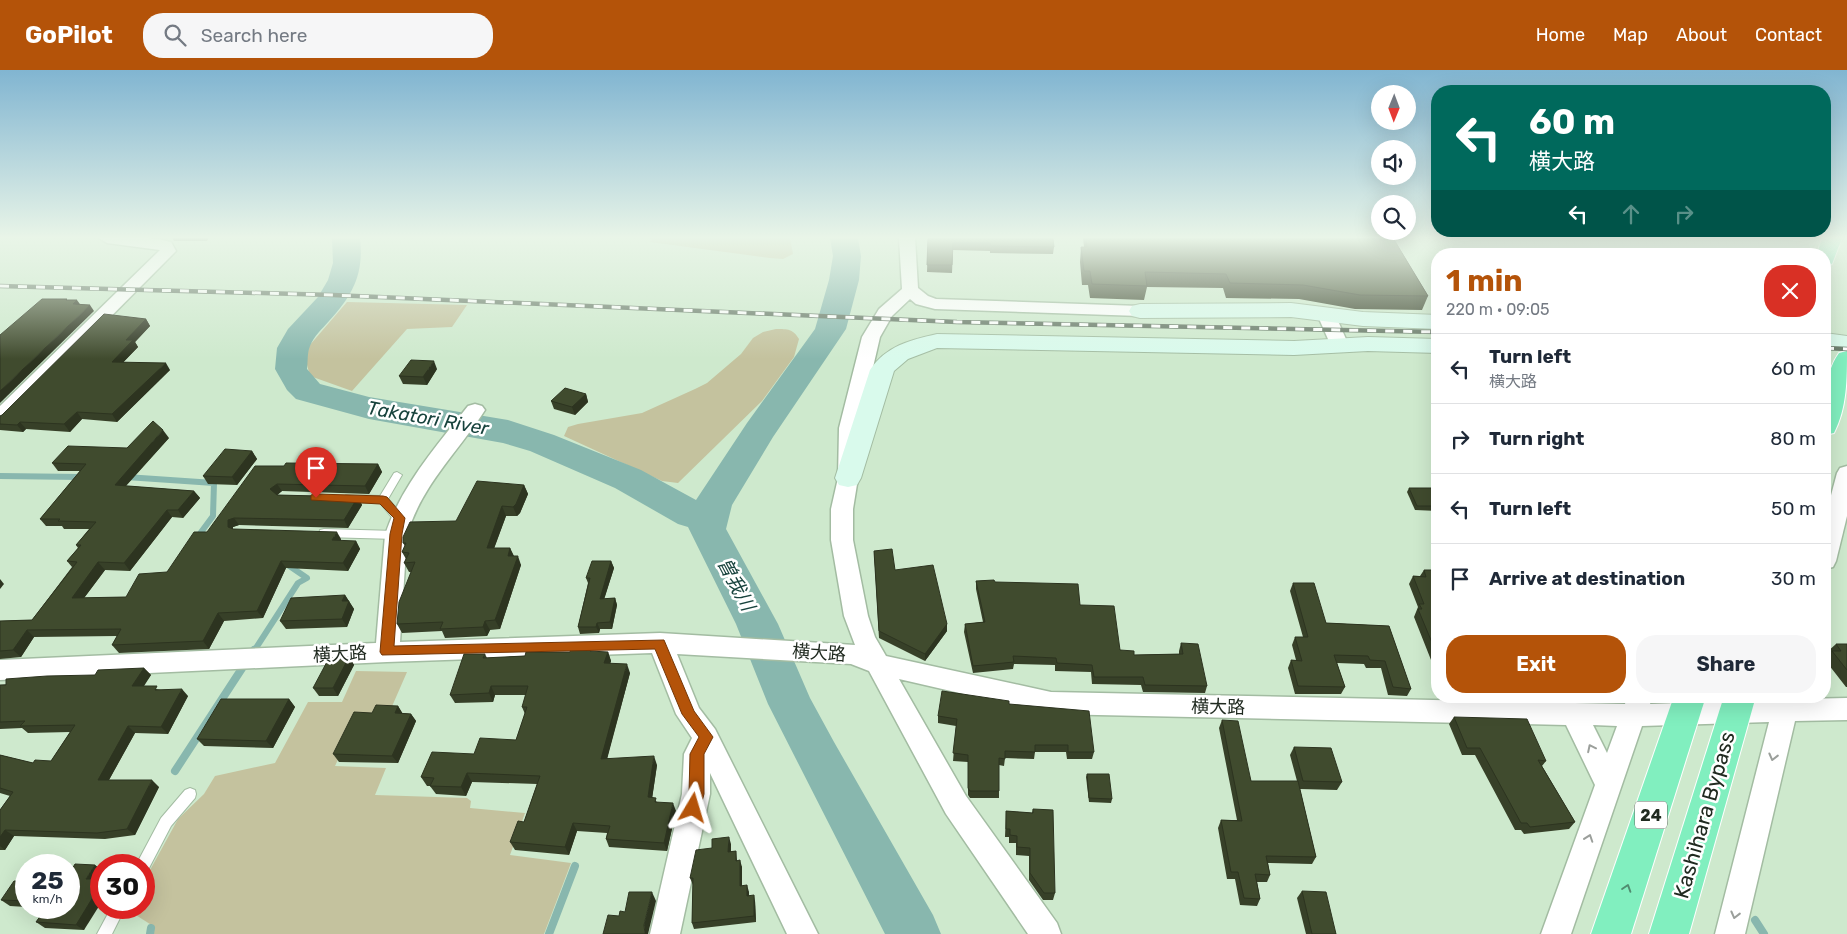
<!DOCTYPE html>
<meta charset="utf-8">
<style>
:root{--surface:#fff;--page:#f6f6f7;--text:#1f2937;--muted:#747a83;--line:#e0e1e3;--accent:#b45309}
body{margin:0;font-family:Rubik,"Noto Sans JP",sans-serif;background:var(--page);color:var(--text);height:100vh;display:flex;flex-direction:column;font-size:19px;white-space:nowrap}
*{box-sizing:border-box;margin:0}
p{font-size:16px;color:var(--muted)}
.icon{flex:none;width:28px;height:28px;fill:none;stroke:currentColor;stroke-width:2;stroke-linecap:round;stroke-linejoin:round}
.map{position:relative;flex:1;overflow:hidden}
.details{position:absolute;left:1431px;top:178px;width:400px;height:455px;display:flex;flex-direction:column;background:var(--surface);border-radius:20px;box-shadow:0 5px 20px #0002}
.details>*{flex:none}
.top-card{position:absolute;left:1431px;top:15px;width:400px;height:152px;border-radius:20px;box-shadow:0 5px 20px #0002;background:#00695c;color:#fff;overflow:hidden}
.needle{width:32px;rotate:181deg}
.tools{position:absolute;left:1371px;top:15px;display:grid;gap:10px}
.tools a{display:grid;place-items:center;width:45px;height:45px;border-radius:50%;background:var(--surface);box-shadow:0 5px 20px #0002;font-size:25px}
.speed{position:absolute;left:15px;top:784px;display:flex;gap:10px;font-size:25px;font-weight:700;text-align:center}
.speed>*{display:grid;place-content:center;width:65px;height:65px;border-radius:50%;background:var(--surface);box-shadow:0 5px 20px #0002;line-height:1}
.speed small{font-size:12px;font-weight:400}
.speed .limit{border:8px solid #d22;background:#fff;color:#111}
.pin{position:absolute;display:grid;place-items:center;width:42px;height:42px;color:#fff;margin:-51px -21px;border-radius:50% 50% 50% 0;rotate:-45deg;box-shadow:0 0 5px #0007}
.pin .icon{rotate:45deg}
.me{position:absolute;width:55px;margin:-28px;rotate:7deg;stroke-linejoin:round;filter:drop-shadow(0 0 4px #0008)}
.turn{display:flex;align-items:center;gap:18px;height:105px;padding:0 15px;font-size:22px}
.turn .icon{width:65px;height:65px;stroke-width:2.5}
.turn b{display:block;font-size:35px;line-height:42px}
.lanes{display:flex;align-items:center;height:48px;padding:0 15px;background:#0003;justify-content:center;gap:25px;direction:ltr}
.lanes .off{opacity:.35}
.round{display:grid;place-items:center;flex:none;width:52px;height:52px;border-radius:20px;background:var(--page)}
.overview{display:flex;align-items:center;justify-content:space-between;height:85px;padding:0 15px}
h1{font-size:30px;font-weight:700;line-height:38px;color:var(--accent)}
.button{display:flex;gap:10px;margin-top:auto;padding:10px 15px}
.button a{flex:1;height:58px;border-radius:20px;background:var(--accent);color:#fff;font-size:20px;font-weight:700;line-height:58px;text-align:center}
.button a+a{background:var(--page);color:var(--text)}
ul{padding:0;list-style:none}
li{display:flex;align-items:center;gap:15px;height:70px;padding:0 15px;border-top:1px solid var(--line)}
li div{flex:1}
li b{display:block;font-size:19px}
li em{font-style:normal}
header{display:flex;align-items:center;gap:30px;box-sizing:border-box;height:70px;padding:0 25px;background:var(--accent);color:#fff}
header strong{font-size:24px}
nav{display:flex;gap:28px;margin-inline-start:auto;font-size:18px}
.search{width:350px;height:45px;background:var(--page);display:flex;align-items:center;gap:12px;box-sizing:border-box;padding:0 18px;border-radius:20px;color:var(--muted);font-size:19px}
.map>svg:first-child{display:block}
.green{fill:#c4c29e}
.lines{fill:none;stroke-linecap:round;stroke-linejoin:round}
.stream-far1{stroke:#88b7ae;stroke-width:6}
.stream{stroke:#88b7ae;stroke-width:8}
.river{fill:#88b7ae;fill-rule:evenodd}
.lane-casing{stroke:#a3bca2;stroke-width:2}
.street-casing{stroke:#a3bca2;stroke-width:3}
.secondary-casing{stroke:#a3bca2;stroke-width:2}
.highway-casing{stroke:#fff;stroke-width:2}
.lane{fill:#fff;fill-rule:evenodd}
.street{fill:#fff;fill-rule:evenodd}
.secondary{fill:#d9faec;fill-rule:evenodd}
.highway{fill:#81efbf;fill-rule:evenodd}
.rail-casing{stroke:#637463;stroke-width:4.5}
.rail{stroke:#fff;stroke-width:3;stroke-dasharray:9;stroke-linecap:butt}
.wall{fill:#374028}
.shaded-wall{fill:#2d3420}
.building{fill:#404b2e;stroke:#2d3420}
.oneway{stroke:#9b9f9b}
.oneway2{stroke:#508c70}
.route{fill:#b45309;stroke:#753606}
.labels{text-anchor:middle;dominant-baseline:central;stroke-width:5;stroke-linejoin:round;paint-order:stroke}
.shield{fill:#fff;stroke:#636a63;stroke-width:1}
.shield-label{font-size:16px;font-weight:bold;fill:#202a20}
.street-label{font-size:18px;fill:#202a20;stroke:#fff}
.water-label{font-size:19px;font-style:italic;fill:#18433d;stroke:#fff}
.near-street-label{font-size:21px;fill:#202a20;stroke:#fff}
</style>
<header>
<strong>GoPilot</strong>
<div class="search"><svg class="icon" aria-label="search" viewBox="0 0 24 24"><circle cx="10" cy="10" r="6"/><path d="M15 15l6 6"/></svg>Search here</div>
<nav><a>Home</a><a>Map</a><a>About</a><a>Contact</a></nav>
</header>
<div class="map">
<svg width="1847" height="864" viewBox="0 0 1847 864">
<rect width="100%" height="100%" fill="#cee9cd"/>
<g class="green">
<path d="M653 168H790L793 184 783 189 770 188 650 172Z"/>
<path d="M347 232 467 235 452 257 407 259 352 321 310 306 306 291 309 276Z"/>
<path d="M776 259C788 259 793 259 799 269L794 287 762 331 678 413 662 411 564 366 568 357 578 354 642 343 695 319 707 313 741 284 753 268 763 262Z"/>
<path d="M356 601 407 602 390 641 359 644 335 696 386 698 375 725 467 728 471 731 470 738 525 743 510 785 571 793 544 864H151L153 856 128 840 129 838H144V811L178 749 204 724 215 706 275 693 308 632H342Z"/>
</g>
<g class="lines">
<g class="stream-far1">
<path d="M0 406 81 407"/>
<path d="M126 407 214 413 213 446 196 469"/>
<path d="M254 581 298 513 307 508 288 495"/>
</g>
<g class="stream">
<path d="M175 701 254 580"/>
<path d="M1755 850 1764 864"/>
<path d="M150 864 151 858"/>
<path d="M549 864 575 796"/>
</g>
<path class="river" d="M332 168H360C364 204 353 225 329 251 322 259 314 266 310 276 307 283 308 292 307 299L320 314 369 327 508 350 554 365 641 400 696 430 747 353 815 259 829 210 833 186 830 168H858L861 186 859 210 846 259 773 367 732 435 726 459 778 554 810 628 834 672 933 845 941 864H885L768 634 736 554 688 457 678 454 615 418 530 381 503 373 369 349 296 329 287 320 275 299 277 278 288 259 318 227 328 210 333 193Z"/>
<g class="lane-casing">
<g id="lane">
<path d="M397 402 402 405 388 429 403 445 404 448 403 451H395L380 433H346L341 429 346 425 380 426 394 403Z"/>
<path d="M324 459 396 461 400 462 401 465 400 468 396 469 324 467 320 466 319 463 320 460Z"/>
<path d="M190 718 195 720 196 724 195 728 171 756 148 800 144 801V795H136L161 748 185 720Z"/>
<path d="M111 838H125L112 864H97Z"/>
</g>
</g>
<g class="street-casing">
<g id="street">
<path d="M99 168C122 166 148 166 171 172L176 181 7 351 0 353V336L160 180 107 173Z"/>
<path d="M899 168H915L918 218 928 226 936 229 1140 236 1146 237 1149 241 1146 245 1140 246 935 239 916 234 910 229 892 246 880 267 859 358 858 408 853 439V470L868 546 875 567 886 586 1051 622 1625 634 1627 626H1653L1650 634 1774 630 1775 626H1801L1800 629 1847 628V650L1795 651 1745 864H1715L1769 652 1642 656 1571 864H1541L1595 715 1566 655 1051 644 899 609 966 726 1057 853 1061 864H1028L946 744 869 601 851 594 677 584 699 638 715 659 818 864H787L710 703V724L680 864H650L682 724 684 684 692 668 676 644 652 583 387 592 0 610V590L376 573 385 465C401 416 437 375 468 336L475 334 482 336 485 340C458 382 421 416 407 465L400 572 660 563 855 575 844 546 831 470V439L838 408 839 358 862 267 879 239 902 219ZM1593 655 1617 656 1607 683Z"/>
<path d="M1326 239 1332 240 1335 244 1349 276 1346 280H1334L1331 276 1317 244 1320 240Z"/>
<path d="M1847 396V446L1836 491 1833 497 1825 499V448L1837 403 1840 398Z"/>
</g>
</g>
<g class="secondary-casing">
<g id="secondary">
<path d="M1291 233 1363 242 1438 245V259L1363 256 1291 247 1140 248 1132 246 1129 241 1132 236 1140 234Z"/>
<path d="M1825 263 1847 266V280L1825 277Z"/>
<path d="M937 264 1294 271 1368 267 1438 269V283L1368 281 1294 285 937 278 908 289 894 301 861 408 857 415 848 417 839 415 835 408 870 300C886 276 910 270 937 264Z"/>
</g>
</g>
<g class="highway-casing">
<g id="highway">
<path d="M1822 168H1842L1832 194 1825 196V184H1817Z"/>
<path d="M1847 281C1847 309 1847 338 1834 363L1825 365C1825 338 1822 307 1839 283Z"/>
<path d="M1674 626H1706L1631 864H1591Z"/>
<path d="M1724 626H1756L1689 864H1649Z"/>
</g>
</g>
<use href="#lane" class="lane"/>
<use href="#street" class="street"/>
<use href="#secondary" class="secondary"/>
<use href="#highway" class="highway"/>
<g class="rail-casing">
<g id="rail">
<path d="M0 216 333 225 957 252 1438 262"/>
<path d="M1825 278 1847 279"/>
</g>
</g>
<use href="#rail" class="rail"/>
</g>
<g class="wall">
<path d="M172 168H209L207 171H174Z"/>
<path d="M928 168 1054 177 1053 184 990 183V181L953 180 952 203 927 202Z"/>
<path d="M1083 168H1393L1428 226 1422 240 1355 239 1299 229 1226 228 1223 218 1147 217 1144 230 1090 228 1088 215H1082L1080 192 1081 177H1084Z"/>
<path d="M146 249 150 256 135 272 138 277 123 292 170 300 117 352 82 349 70 362 26 359 23 362 0 360V346L2 345Z"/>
<path d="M437 299 427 315 403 314 399 306Z"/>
<path d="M586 324 588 332 575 345 554 339 551 331Z"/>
<path d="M169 368 126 416 194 421 200 428 183 448 172 447 130 501 105 500 84 528 126 527 167 502 207 462 284 396 378 394 382 402 369 424 282 421 277 425 358 427 362 435 348 458 239 455 233 457V459L341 469V471H356L360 479 348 501 286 498 263 548 224 551 209 579 119 583 112 575 117 566 34 567 21 587 0 589V551L32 550 72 497 67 491 78 478 76 475 89 459H64L62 456H46L40 449 80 401H58L52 393 127 378Z"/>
<path d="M252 381 257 389 237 415 208 414 203 406Z"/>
<path d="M524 415 528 424 520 443 517 446H506L494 478H510L514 486 521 495 500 559 490 560 487 566 445 568 442 561 402 563 397 554 411 502H409L404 493 406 489 402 482 405 476 403 473 456 451Z"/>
<path d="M1409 418 1438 423V441L1415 440 1407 422Z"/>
<path d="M874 481 895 500 947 554V561L925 591 879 568Z"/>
<path d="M611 491 614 498 604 529 615 528 617 535 612 559H600L599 563 580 564 578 557 588 513 586 508Z"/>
<path d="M1424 500H1438V595H1433L1414 547 1418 537 1409 514 1413 506H1420Z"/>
<path d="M976 511 995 512 1080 535 1120 580 1134 585 1179 584V581L1181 573 1207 616 1205 623 1143 622 1141 615 1092 614 1091 602 1055 601V595L1014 594 1013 599 973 603 964 562 965 554 983 552 976 519Z"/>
<path d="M1293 513 1326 553 1389 556 1411 619 1407 626 1388 625 1381 598H1366L1364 594 1337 593 1345 617 1341 624H1295L1288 598 1291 590H1296L1292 575 1295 567H1303L1290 521Z"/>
<path d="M345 525 354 539 347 557 286 559 280 551Z"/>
<path d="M1836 574H1847V617H1846L1825 590V588L1829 584 1827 582Z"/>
<path d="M592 582H608L611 591 610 593 630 603 607 688 657 695 652 728 657 732 676 741 667 781 609 777 606 769 607 763 577 761 569 785 515 780 510 772 524 752 537 714 472 712 466 726 436 724 430 716H427L421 707 474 684 516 670 525 644 522 637 526 625H495L493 632 455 633 450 625 485 584 487 588Z"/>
<path d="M349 587 354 595 338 626H319L313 618Z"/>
<path d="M144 598 151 605 143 616 188 626 168 664 135 663 109 710 159 717 135 765 105 769 14 766 5 780H0V740L10 726 0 723V685L33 693 51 691 70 662 28 663 22 658 0 659V615L95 605Z"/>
<path d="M289 629 295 637 273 678 204 676 197 669Z"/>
<path d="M1009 634 1094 682 1092 689H1067L1066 682H1035L1034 689 1005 688 1004 696 999 695V728H970L968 725V692L953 691 956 656 938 653V646Z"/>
<path d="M398 636 402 643 411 644 416 651 398 693 339 692 333 684 372 643Z"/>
<path d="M1454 647 1546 691 1542 696 1575 752 1569 759 1524 764 1521 760H1515L1475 685H1462L1449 654Z"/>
<path d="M1222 650 1251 711H1297L1290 685 1294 677 1342 712 1337 720 1300 719 1316 787 1312 794 1268 793 1270 805 1267 812H1257L1260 829 1257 836 1240 835 1235 809H1227L1218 758 1221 750H1237L1219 658Z"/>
<path d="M1087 704 1112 729 1111 733 1089 732 1086 707Z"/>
<path d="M1033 739 1055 823 1053 830H1043L1029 810V786L1016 785V773H1009V767H1005L1006 741 1032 743Z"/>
<path d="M731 774V782L736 781 737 790 742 797V816L749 822V825L755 831 756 852 694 859 692 853 693 815 690 808 712 778Z"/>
<path d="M95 795 101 800V803L97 809 84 860 45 858 36 852 46 838H39H69Z"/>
<path d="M26 811V837L10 836 1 830Z"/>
<path d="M1302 821 1336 864H1306L1297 828Z"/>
</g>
<g class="shaded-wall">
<path d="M77 230 82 237 73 234Z"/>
<path d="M90 235 94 241 0 333V321Z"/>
<path d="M146 249 150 256 135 272 138 277 117 299 112 292 126 270Z"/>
<path d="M434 291 437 299 427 315 423 307Z"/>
<path d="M166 293 170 300 117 352 112 344Z"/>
<path d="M586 324 588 332 575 345 572 337Z"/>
<path d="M77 342 82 349 70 362 64 354Z"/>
<path d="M20 352 26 359 23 362 17 355Z"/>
<path d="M163 360 169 368 120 422 115 415Z"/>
<path d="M252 381 257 389 237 415 232 407Z"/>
<path d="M378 394 382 402 369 424 365 416Z"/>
<path d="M277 414 282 421 275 427 270 419Z"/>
<path d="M524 415 528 424 520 443 517 446 513 437Z"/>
<path d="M194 421 200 428 183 448 178 440Z"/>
<path d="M358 427 362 435 348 458 344 450Z"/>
<path d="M502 436 506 446 491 487 487 478Z"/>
<path d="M167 440 172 447 130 501 124 493Z"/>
<path d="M234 448 239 455 233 457V465L228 457V450Z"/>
<path d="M337 462 341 469 336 478 332 470Z"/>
<path d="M356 471 360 479 348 501 343 493Z"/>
<path d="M510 478 514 487 508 486Z"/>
<path d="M518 486 521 495 500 559 495 550Z"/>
<path d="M281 491 286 498 263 548 257 541Z"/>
<path d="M611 491 614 498 602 536 600 529Z"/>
<path d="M98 492 105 500 78 536 72 528Z"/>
<path d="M0 509 4 514 0 519Z"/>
<path d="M345 525 354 539 347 557 342 549V531Z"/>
<path d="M615 528 617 535 612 559 610 552Z"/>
<path d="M218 543 224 551 209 579 203 571Z"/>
<path d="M485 551 490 560 487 566 483 557Z"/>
<path d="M597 553 600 559 599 563 596 557Z"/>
<path d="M947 554V561L925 591V584Z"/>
<path d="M27 560 34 567 21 587 13 580Z"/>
<path d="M608 582 611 591 608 602 604 593Z"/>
<path d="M349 587 354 595 338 626 333 618Z"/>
<path d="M627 594 630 603 605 697 601 689Z"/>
<path d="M144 598 151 605 139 624 132 616Z"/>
<path d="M491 616 495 625 493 632 489 623Z"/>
<path d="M182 619 188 626 168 664 161 657Z"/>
<path d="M289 629 295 637 273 678 266 671Z"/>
<path d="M398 636 403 644 395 643Z"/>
<path d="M411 644 416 651 398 693 392 686Z"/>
<path d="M128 656 135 663 105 717 98 710Z"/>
<path d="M654 686 657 695 651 736 648 727Z"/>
<path d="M467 703 472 712 466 726 461 717Z"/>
<path d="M152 710 159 717 135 765 127 759Z"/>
<path d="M673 733 676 741 667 781 664 773Z"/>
<path d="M573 753 577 761 569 785 565 777Z"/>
<path d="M5 760 14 766 5 780 0 776V767Z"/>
<path d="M729 767 731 774 730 789 728 782Z"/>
<path d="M740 790 742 797V823L740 816Z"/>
<path d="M95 795 101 800V803L94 815 86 809Z"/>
<path d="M101 814V833L84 860 76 855Z"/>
<path d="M747 815 749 822V832L747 826Z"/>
<path d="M652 822 656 831 648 864H645L644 855Z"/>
<path d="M754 825 755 831 756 852 754 846Z"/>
</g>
<g class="building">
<path d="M928 168H1053L1054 177 991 176 990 173H953L952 195H927Z"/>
<path d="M1086 168H1393L1428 226 1360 225 1303 215 1230 213 1226 204 1145 202 1147 216 1092 214 1090 201H1084L1081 177H1087Z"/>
<path d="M42 229H67L66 230H77L73 234 90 235 0 321V265Z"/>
<path d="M104 244 146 249 126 270H133L112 292 166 293 112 344 77 342 64 354 20 352 17 355 0 354V346L2 345Z"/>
<path d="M411 290 434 291 423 307 399 306Z"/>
<path d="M565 318 586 324 572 337 551 331Z"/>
<path d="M153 351 163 360 115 415 194 421 178 440H167L124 493 98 492 72 528 126 527 139 504 167 502 194 462H207L255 396H284L286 393 378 394 365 416 277 414 270 419 277 425 358 427 344 450 234 448 228 450V457L233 459 337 462 332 470 356 471 343 493 281 491 257 541 218 543 203 571 112 575 121 559 27 560 13 580 0 581V551L32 550 77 492 67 491 81 475H76L96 452 58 451 60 449H40L86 394 52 393 68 376 127 378Z"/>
<path d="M225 379 252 381 232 407 203 406Z"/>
<path d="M477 411 524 415 516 434 513 437 502 436 487 478H510L508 486H518L495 550 485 551 483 557 440 559 443 552 397 554 399 532 415 492 404 493 409 483 402 482 406 473H403V467L410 452 456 451Z"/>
<path d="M1409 418H1435L1438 423V436H1417Z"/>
<path d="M892 479 895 500 933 495 947 554 925 584 879 561 874 481Z"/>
<path d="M592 491H611L600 529 615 528 610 552 597 553 596 557H578L590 508H586Z"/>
<path d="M1424 500H1438V587L1418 539H1422L1419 534H1424L1413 506 1426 507Z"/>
<path d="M994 510 995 512 1078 514 1080 535 1114 536 1120 580 1134 581V585L1183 584 1181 573 1198 574 1207 616 1145 615 1143 607H1094L1092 595 1057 593 1056 588 1013 586 1014 592 973 596 965 554 985 552 976 511Z"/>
<path d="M1293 513H1314L1326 553 1389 556 1411 619 1393 617 1385 591 1370 590 1368 586 1334 585 1345 617 1298 616 1291 590 1302 591 1295 567H1308Z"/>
<path d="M345 525 342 531H349L342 549 280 551 291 528Z"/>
<path d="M1836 574H1847V600L1832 581H1841Z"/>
<path d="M590 578V581L608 582 604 593 627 594 601 689 654 686 648 727 656 728 655 732 673 733 664 773 606 769 610 756 573 753 565 777 510 772 518 751 524 752 540 706 467 703 461 717 430 716 434 708 421 707 432 682 474 684 480 668 516 670 527 637H522L528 616H491L489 623 450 625 464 584H485L483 588 525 586 526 582H570L571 579Z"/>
<path d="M349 587 333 618H313L329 588Z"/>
<path d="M144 598 132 616H157L155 620 182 619 161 657 128 656 98 710H152L127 759 97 763 5 760 0 767V740L13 722 0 718V685L33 693 35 690 51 691 75 655 20 656 25 651 0 652V615H6V609L47 606 95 605 98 600Z"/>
<path d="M942 621 1009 631V634L1089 641 1094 682H1068V675H1035V682L1005 681V689L999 688V721H970L968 718V685L953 683 957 649 938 646Z"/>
<path d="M221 629H289L266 671 197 669Z"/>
<path d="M376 635 398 636 395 643 411 644 392 686 333 684 354 642 372 643Z"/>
<path d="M1454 647 1527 649 1546 691 1538 690 1575 752 1530 757 1527 753H1521L1480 678H1467Z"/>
<path d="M1222 650 1238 651 1251 711H1298L1316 787 1266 786 1270 805 1255 804 1260 829 1244 828 1238 802H1231L1221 750 1242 751Z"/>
<path d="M1294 677 1331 678 1342 712 1303 711Z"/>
<path d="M1087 704H1109L1112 729 1089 728Z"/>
<path d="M1033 739 1053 740 1055 823H1044L1030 803V778L1017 777V766L1010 765V759H1006V741L1033 743Z"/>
<path d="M729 767 728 782 736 781V791L740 790V816L747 815V826L754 825V846L692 853 693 808H690L696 780 712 778V769Z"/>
<path d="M75 794 95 795 86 809H101V814L76 855 36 852 46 838H69V804Z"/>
<path d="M14 811H26V831L1 830Z"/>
<path d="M1302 821 1326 822 1336 864H1312Z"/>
<path d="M629 822H652L644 855 645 864H603L608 845 619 846 620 841 625 842Z"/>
</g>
<defs><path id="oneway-chevron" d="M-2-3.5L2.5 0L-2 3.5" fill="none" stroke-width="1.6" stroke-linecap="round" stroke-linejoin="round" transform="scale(1.25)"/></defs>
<g class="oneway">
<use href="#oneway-chevron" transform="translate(1591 678) rotate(-116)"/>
<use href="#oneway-chevron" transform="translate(1773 687) rotate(104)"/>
<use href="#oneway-chevron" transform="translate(1589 768) rotate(-71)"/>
<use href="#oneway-chevron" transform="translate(1735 845) rotate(104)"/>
</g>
<use class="oneway2" href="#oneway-chevron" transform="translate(1627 818) rotate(-72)"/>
<linearGradient id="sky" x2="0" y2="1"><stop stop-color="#81b5d1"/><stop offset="0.58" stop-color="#e9f5e8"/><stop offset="1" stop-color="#e9f5e8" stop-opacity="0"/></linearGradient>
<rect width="1847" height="289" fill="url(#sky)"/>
<path class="route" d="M316 424 383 426 387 427 405 448 402 464 394 576 664 570 694 641 713 667 704 684V724L699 743 693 745 688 743 686 738 689 724 690 684 699 667 682 644 655 579 382 585 380 582 390 464 394 448 380 434 311 430V425Z"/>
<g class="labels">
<rect class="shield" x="1635" y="731.5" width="32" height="27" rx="4"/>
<g class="shield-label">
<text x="1651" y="745">24</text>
</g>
<g class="street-label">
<text transform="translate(819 583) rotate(4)">横大路</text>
<text transform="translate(340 584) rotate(-3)">横大路</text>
<text transform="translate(1218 637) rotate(1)">横大路</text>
</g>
<g class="water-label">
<text transform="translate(428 348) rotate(10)">Takatori River</text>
<text transform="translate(736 514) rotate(62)">曽我川</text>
</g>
<g class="near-street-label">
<text transform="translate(1704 745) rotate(-74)">Kashihara Bypass</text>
</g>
</g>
</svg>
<div class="tools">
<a><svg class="needle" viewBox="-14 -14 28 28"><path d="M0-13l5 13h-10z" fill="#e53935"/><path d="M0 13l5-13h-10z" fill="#747a83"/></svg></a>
<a><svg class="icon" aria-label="sound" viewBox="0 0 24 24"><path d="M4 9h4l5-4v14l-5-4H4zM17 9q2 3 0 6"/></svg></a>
<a><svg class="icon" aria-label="search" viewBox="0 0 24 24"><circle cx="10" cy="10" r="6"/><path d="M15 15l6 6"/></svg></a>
</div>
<div class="speed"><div>25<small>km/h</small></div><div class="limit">30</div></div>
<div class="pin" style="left:316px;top:428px;background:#d93025"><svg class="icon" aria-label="arrive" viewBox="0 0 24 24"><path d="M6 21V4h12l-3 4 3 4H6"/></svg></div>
<svg class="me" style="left:693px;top:738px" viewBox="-20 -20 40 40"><path d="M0-17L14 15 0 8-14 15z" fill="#b45309" stroke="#fff" stroke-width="4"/></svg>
<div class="top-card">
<div class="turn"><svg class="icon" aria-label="left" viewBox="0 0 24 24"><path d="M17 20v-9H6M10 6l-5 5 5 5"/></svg><div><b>60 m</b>横大路</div></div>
<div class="lanes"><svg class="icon" aria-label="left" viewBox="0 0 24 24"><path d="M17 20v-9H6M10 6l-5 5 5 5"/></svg><svg class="icon off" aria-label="ahead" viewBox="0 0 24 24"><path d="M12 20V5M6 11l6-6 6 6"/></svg><svg class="icon off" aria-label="right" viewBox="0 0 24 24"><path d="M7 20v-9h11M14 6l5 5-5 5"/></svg></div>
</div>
<section class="details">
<div class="overview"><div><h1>1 min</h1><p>220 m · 09:05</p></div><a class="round" style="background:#d93025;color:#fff"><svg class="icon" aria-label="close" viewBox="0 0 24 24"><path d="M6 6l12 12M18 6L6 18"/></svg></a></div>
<ul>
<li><svg class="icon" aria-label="left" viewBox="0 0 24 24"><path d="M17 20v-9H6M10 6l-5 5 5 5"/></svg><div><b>Turn left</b><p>横大路</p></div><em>60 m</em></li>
<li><svg class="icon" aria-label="right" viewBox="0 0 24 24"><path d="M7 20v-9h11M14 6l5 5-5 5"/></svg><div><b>Turn right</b></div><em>80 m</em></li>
<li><svg class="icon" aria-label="left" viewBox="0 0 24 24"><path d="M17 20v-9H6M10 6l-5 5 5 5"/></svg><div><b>Turn left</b></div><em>50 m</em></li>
<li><svg class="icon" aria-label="arrive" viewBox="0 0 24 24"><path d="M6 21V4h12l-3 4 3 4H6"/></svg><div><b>Arrive at destination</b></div><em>30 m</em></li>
</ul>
<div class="button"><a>Exit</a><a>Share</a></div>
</section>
</div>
